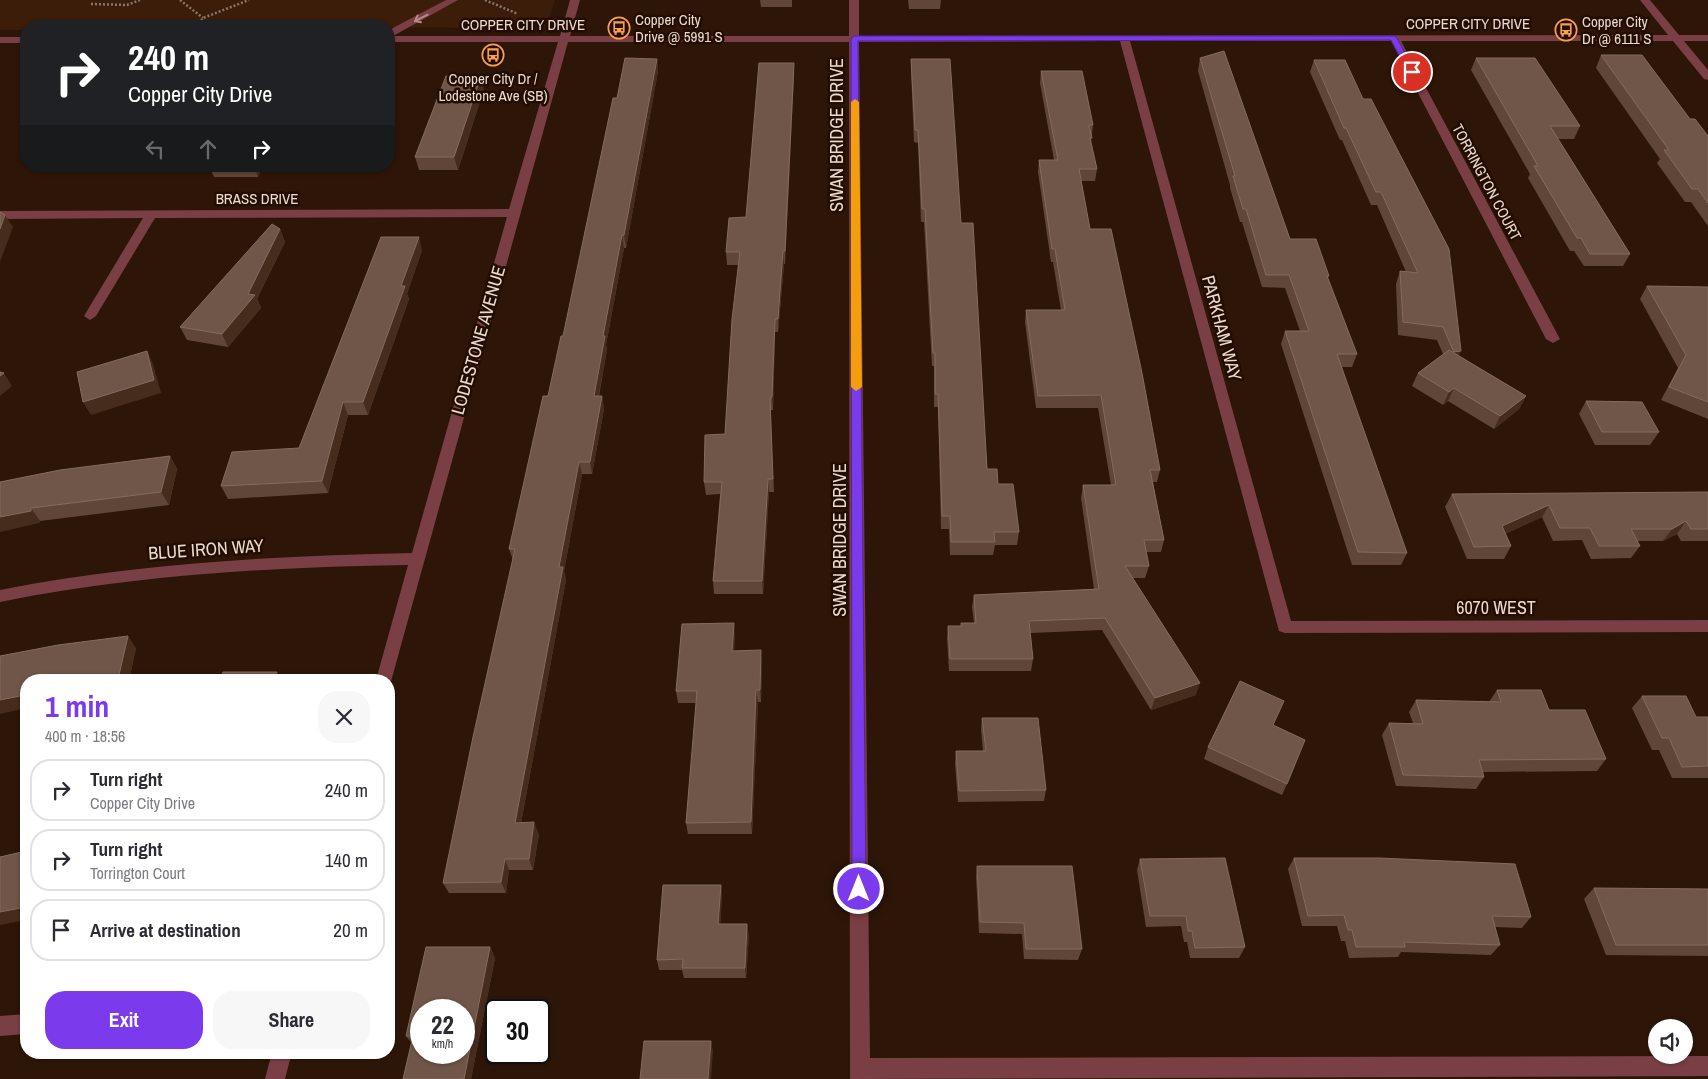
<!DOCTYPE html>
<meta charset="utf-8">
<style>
:root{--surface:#fff;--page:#f7f7f7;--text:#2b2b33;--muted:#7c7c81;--line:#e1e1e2;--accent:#7c3aed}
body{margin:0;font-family:"Archivo Narrow",sans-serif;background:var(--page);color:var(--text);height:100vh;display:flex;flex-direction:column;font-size:19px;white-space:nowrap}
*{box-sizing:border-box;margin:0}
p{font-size:16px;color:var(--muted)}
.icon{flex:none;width:28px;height:28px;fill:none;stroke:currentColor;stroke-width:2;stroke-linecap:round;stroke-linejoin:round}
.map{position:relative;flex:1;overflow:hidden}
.sheet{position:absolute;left:20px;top:674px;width:375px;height:385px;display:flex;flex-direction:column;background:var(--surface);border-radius:20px;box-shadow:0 1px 4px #0004}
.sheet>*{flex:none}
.guide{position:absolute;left:20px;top:20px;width:375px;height:152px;border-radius:20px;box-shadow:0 1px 4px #0004;background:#202124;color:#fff;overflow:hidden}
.buttons{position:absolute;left:1648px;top:1019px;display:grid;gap:10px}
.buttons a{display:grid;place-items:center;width:45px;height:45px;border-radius:50%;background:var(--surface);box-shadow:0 1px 4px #0004;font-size:25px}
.speed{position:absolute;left:410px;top:999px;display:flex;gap:10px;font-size:25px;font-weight:700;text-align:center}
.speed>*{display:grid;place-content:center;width:65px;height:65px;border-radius:50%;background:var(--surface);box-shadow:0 1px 4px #0004;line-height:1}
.speed small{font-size:12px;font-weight:400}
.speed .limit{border:2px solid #111;border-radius:8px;background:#fff;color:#111}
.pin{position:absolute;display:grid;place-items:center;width:42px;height:42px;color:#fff;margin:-21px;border:2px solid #fff;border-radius:50%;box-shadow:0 1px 5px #0007}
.me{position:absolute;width:55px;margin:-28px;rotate:0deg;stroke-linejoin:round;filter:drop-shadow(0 0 4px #0008)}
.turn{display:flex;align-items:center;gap:18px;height:105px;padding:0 25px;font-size:22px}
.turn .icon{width:65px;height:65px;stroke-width:2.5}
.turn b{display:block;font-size:35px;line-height:42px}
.lanes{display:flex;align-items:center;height:48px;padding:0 25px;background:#0003;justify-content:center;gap:25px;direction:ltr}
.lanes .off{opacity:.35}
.round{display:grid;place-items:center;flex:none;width:52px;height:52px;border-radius:20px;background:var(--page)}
.overview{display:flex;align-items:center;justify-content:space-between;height:85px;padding:0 25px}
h1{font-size:30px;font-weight:700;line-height:38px;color:var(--accent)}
.button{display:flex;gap:10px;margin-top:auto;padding:10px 25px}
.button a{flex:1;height:58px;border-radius:20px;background:var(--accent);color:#fff;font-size:20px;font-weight:700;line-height:58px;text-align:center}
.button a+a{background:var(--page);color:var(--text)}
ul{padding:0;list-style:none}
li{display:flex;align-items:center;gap:15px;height:62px;margin:0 10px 8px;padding:0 15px;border:2px solid var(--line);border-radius:20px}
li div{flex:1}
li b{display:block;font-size:19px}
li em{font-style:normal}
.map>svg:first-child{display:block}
.built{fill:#3b1d0a}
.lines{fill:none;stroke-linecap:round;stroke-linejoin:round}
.path{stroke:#8a766a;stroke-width:2.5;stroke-dasharray:2 2;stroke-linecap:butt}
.minor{fill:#7a3f45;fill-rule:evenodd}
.wall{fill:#604638}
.shaded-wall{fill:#462c1d}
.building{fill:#6f5648;stroke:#836b5e;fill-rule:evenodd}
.oneway{stroke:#b28c8b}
.route{fill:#7c3aed;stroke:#51269a}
.slow{fill:#f59e0b}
.labels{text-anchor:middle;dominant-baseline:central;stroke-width:5;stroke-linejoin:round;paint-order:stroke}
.far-poi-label{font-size:15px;fill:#ebdad1;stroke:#230d01;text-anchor:start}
.far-street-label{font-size:15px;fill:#ebdad1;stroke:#230d01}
.street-label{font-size:18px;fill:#ebdad1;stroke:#230d01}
</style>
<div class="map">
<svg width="1708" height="1079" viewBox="0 0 1708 1079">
<rect width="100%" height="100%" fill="#2d1607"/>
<path class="built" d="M0 0H555L550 15 546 20 541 24 525 28 26 26V30H0Z"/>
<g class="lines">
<g class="path">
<path d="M180 0 203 18"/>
<path d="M485 0 518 14"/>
<path d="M91 4 127 5 140 0"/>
<path d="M199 24 203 18 249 0"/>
</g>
<g class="minor">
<path d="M446 0H458L393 36H560L570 0H580L570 36H849V0H859V36L1668 35 1640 0H1650L1679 35H1708V41H1684L1708 70V80L1704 79 1673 41H1401L1560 339 1553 343 1546 339 1391 41H1130L1291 621 1708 620V632L1285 633 1279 631 1120 41 859 42 870 1058 1708 1056V1076L850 1079 849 42H568L390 685 389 680H376L408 565C271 567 135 575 0 602V590C136 563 273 556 412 553L507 217 155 218 96 316 90 320 84 316 143 218 0 219V211L509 209 558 42H389V30Z"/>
<rect x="0" y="37" width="26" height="6"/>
<path d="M26 1014V1034L0 1036V1016Z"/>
<path d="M272 1052H292L285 1079H265Z"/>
</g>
</g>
<g class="wall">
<path d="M760 0H792V7H761Z"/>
<path d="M908 0H941L940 9H909Z"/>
<path d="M1601 55 1690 119 1708 136V226L1691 202H1685L1657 163 1660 159 1596 68Z"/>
<path d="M1200 58 1290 239 1329 276 1328 278 1357 354 1352 367H1341L1407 553 1401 565H1352L1281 344 1285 331H1300L1285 288 1262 287 1242 222H1240L1230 188V185L1198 71Z"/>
<path d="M1476 58 1580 126 1574 139H1558L1630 254 1623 266H1584L1574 251H1570L1528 178 1530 174 1471 70Z"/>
<path d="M657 59 658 71 626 248H624L606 345 607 349 599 396H602L604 409 592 474H582L564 571 566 580 521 823 539 834 533 870H509L506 893H449L443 883 513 560 509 549 563 336Z"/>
<path d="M911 59 961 223 987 469 998 484 1019 532 1017 545H995L993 555H950L949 529H941L938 407H934V366H932L924 222H921L918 143 914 142 911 71Z"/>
<path d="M1314 60H1345L1459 356 1526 396 1519 409 1494 429 1448 401 1443 405 1412 386 1418 373 1443 354 1437 340 1398 335 1396 284 1400 271 1406 272 1377 205H1371L1342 140H1340L1310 72Z"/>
<path d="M1041 71 1093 125 1091 143 1097 169 1095 181H1081L1090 229 1160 470 1157 482H1153L1164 540 1161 552H1146L1149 566 1145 578H1133L1196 695 1151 710 1102 630 1030 633 1033 659 1031 671H949L947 638 948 626H961V623H974L972 607 974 595 1094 589 1081 498 1083 485H1111L1098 408H1036L1025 322 1026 310H1061L1053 262H1051L1038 172 1039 160H1054L1040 83Z"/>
<path d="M794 76 785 264H784L778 332H775L773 410H770L774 492H769L763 594H714L713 581 720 494 706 495 704 482 725 434 738 265H727L726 252 746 217Z"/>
<path d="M484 89 458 170H419L415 157Z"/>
<path d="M209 166H263L258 177H214Z"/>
<path d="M280 229 285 242 257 299 261 308 228 347 187 340 180 327Z"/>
<path d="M422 250 407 294 409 299 368 415H348L328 493 228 499 221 486 299 448Z"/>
<path d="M1647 286 1708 287V419L1661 400 1678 368 1640 299Z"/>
<path d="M1586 401 1659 432 1650 445H1595L1579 414Z"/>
<path d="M170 456 177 469 169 505 40 521 39 523 0 482Z"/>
<path d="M1708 492V541H1681L1677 534 1663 541H1637L1640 546 1631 558 1591 559 1582 540 1553 541 1542 517 1505 534 1511 546 1504 559H1467L1445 507 1452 494Z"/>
<path d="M735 636 734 651 762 663 761 702H758L752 834H688L686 823 696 703H678L676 691Z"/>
<path d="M136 648 129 680H26L0 656Z"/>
<path d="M1497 690 1549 710 1606 759 1597 771 1483 772 1484 777 1476 789 1396 786 1382 735 1389 723H1413L1409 712 1416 700 1489 702Z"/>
<path d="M1642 696 1696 717H1708V778H1672L1659 750H1652L1632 708Z"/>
<path d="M982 718 1046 790 1044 801 958 802 955 763 956 751H983L981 730Z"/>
<path d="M1273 725 1287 784 1282 795 1204 759 1208 747Z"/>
<path d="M1294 858 1531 917 1522 928 1495 927 1500 945 1491 955 1401 952 1398 957 1349 958 1345 941H1341L1337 926H1302L1288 869Z"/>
<path d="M1140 859 1245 947 1239 958H1190L1187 942H1184L1181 926 1146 927 1137 870Z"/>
<path d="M977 866 1082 949 1078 960 1024 959 1022 934 979 933 976 877Z"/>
<path d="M721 885 722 896 720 924 749 935 746 978H684L682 970H659L657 960Z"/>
<path d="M1594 888 1708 889V956L1606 955 1584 899Z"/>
<path d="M490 947 495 958 471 1079H403L412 1044 406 1036Z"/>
</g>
<g class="shaded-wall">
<path d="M657 59 658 71 626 248 624 235Z"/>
<path d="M794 63V76L785 264V251Z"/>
<path d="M481 76 484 89 458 170 454 157Z"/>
<path d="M254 166H263L258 177Z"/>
<path d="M5 215 13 227 0 262V229Z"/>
<path d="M280 229 285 242 257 299 261 308 228 347 222 334 248 294Z"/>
<path d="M622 235 624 248 606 345 607 349 596 409 594 396 603 336Z"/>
<path d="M419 237 422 250 407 294 409 299 368 415 363 402 401 286Z"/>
<path d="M783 251 784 264 778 332V319Z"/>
<path d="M775 319V332L773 410 772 397Z"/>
<path d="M147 351 153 364 161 393 91 415 83 402Z"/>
<path d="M1461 351 1455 364 1454 352Z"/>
<path d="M4 373 12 386 0 396V376Z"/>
<path d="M1454 388 1448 401 1443 405 1449 392Z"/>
<path d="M602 396 604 409 592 474 590 462Z"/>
<path d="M1526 396 1519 409 1494 429 1500 416Z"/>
<path d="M343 402 348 415 328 493 322 481Z"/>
<path d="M170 456 177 469 169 505 161 492Z"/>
<path d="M579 462 582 474 564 571 566 580 519 834 515 823 559 567Z"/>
<path d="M768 479 769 492 763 594 762 581Z"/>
<path d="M1549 505 1542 517 1494 539 1502 526Z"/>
<path d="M31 508 40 521 39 523 0 532V517Z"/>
<path d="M1686 521 1677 534 1663 541 1672 529Z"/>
<path d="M734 623 735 636 734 663 732 651Z"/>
<path d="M128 636 136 648 129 680H122L119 675Z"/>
<path d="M761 650 762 663 761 702 760 690Z"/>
<path d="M277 672 281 680H274Z"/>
<path d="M1200 683 1196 695 1151 710 1155 698Z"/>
<path d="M26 688V708L0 714V700Z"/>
<path d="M756 690 758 702 752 834 751 822Z"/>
<path d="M534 822 539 834 533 870 529 859Z"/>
<path d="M505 859 509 870 506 893 501 882Z"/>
<path d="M721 885 722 896 720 935 718 924Z"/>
<path d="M26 907V920L0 925V912Z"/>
<path d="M747 924 749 935 746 978 745 968Z"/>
<path d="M490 947 495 958 471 1079H464Z"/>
<path d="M711 1041 713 1051 711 1079H708Z"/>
</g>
<g class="building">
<path d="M1224 51 1290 239H1316L1329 276H1327L1357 354H1337L1407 553 1358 552 1285 331H1309L1289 275H1266L1246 209H1243L1233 176H1235L1200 58Z"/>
<path d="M1601 55H1642L1690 119H1695L1708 136V203L1698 189H1692L1664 150H1669Z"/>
<path d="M625 58 657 59 624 235H622L603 336H605L594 396H602L590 462H579L559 567H563L515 823 534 822 529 859H505L501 882 443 883 473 737 515 549H509L543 396H548L561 336H563L613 98H617Z"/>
<path d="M1476 58H1535L1580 126H1550L1630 254H1590L1581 238H1577L1534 166H1538Z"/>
<path d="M911 59H950L961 223H973L987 469H997L998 484H1013L1019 532H994L995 542H951L950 516H942L938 394H935V353H933L925 209H922L918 130H915Z"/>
<path d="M1314 60H1345L1363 99H1371L1449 249 1461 351 1454 352 1443 327 1403 322 1400 271 1418 273 1381 192H1376L1346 128H1344Z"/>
<path d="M759 63H794L785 251H783L778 319H775L772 397 770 398 773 479H768L762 581H713L722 482H704L705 435 725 434 732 319 740 252H726L729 218 746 217Z"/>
<path d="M1041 71H1082L1093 125H1089L1092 138H1090L1097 169H1079L1090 229H1111L1142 373 1160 470H1150L1164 540H1144L1149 566H1125L1200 683 1155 698 1105 618 1029 621 1033 659H950L948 626H961V623H976L974 595 1099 589 1083 485H1116L1101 395 1038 396 1026 310H1065L1055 249H1052L1039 160H1058Z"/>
<path d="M446 76H481L454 157H415Z"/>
<path d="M0 212 5 215 0 229Z"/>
<path d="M272 224 280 229 248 294 255 295 222 334 180 327Z"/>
<path d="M381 237H419L401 286H405L363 402H343L322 481 221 486 232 452 299 448Z"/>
<path d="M1647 286 1708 287V402L1669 387 1686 355Z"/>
<path d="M1449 350 1526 396 1500 416 1454 388 1449 392 1418 373Z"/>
<path d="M147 351 154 380 83 402 77 372Z"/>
<path d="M0 372 4 373 0 376Z"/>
<path d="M1586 401 1642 402 1659 432H1602Z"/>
<path d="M170 456 161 492 31 508V511L0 517V482L60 470Z"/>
<path d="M1708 492V529H1691L1686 521 1672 529H1631L1640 546H1599L1590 528H1560L1549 505 1502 526 1511 546 1474 547 1452 494Z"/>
<path d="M734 623 732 651 761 650 760 690H756L751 822 686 823 697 691H676L682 624Z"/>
<path d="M128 636 119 675 80 680H26L25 695 0 700V656L58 645Z"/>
<path d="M223 672H277L274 680H220Z"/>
<path d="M1240 681 1284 701 1273 725 1305 740 1287 784 1208 747Z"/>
<path d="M1497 690H1541L1549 710H1585L1606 759 1479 760 1484 777 1403 775 1389 723 1423 724 1416 700 1501 702Z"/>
<path d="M1642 696H1686L1696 717H1708V766L1682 767 1669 738H1662Z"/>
<path d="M982 718H1038L1046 790 959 791 956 751H986Z"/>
<path d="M26 851V907L0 912V857Z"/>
<path d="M1225 858 1245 947 1195 948 1192 931H1188L1186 916H1150L1140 859Z"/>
<path d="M1294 858H1379L1515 864 1531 917 1492 916 1500 945 1404 942 1405 947H1356L1352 930H1348L1344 915 1308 916Z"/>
<path d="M977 866H1072L1082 949H1026L1024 923 980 922Z"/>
<path d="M663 885H721L718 924H747L745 968H682L683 959 657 960Z"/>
<path d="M1594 888 1708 889V945H1616Z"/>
<path d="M426 947H490L464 1079H403L413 1036H406ZM421 1010H464V1052H421Z"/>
<path d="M644 1041H711L708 1079H640Z"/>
</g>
<defs><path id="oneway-shaft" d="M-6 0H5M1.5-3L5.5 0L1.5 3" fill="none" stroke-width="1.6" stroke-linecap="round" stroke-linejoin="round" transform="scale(1.25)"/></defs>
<use class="oneway" href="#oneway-shaft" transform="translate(421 18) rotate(153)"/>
<path class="route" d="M854 36H1394L1397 38 1415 72 1409 74 1391 40 858 41 866 889 864 894 859 896 854 894 852 889 851 39Z"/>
<path class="slow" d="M855 99 859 102 862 387 856 391 851 387V102Z"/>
<defs>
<g id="bus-ring" transform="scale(1.125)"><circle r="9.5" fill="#230d01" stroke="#fa9f4e" stroke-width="1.5"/><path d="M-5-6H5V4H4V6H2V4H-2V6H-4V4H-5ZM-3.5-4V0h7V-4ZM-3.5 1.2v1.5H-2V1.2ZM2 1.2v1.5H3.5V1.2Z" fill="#fa9f4e"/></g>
</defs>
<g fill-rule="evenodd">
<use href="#bus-ring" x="619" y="28"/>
<use href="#bus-ring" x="1566" y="30"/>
<use href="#bus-ring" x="493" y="55"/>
</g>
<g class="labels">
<g class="far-poi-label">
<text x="635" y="19">Copper City<tspan x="635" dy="17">Drive @ 5991 S</tspan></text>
<text x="1582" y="21">Copper City<tspan x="1582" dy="17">Dr @ 6111 S</tspan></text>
<text x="493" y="78" text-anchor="middle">Copper City Dr /<tspan x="493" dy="17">Lodestone Ave (SB)</tspan></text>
</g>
<g class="far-street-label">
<text x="1468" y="23">COPPER CITY DRIVE</text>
<text x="523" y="24">COPPER CITY DRIVE</text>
<text transform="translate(1487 182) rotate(62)">TORRINGTON COURT</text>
<text x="257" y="198">BRASS DRIVE</text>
</g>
<g class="street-label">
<text transform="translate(836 135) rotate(-90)">SWAN BRIDGE DRIVE</text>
<text transform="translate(1222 328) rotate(75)">PARKHAM WAY</text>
<text transform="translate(478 340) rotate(-74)">LODESTONE AVENUE</text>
<text transform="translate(839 540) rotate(-90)">SWAN BRIDGE DRIVE</text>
<text transform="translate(206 549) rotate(-4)">BLUE IRON WAY</text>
<text x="1496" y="607">6070 WEST</text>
</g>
</g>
</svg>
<div class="buttons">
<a><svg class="icon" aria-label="sound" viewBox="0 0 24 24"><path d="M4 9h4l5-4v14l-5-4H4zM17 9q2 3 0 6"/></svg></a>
</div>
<div class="speed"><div>22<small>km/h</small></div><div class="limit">30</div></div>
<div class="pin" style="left:1412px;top:72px;background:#d93025"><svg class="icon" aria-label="arrive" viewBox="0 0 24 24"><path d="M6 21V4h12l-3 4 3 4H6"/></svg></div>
<svg class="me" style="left:859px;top:889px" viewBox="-20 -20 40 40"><circle r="17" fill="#7c3aed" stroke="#fff" stroke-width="3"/><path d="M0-11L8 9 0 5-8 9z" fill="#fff"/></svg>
<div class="guide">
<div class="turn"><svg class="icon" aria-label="right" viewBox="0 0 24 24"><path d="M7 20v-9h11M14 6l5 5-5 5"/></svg><div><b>240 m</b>Copper City Drive</div></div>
<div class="lanes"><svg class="icon off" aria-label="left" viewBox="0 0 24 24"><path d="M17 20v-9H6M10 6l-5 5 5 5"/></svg><svg class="icon off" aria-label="ahead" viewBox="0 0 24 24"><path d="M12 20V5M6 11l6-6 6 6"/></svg><svg class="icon" aria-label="right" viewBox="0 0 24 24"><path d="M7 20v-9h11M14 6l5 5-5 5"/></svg></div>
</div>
<section class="sheet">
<div class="overview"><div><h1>1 min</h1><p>400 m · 18:56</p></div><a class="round"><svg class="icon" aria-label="close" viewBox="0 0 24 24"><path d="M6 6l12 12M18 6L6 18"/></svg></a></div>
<ul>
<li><svg class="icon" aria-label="right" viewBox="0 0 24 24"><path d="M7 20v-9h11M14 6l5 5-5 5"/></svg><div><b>Turn right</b><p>Copper City Drive</p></div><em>240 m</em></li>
<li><svg class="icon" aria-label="right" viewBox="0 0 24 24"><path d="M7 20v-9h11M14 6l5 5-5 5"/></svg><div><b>Turn right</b><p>Torrington Court</p></div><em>140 m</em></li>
<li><svg class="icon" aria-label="arrive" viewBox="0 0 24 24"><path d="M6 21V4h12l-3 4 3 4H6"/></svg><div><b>Arrive at destination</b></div><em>20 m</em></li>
</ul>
<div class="button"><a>Exit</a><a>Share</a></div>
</section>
</div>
